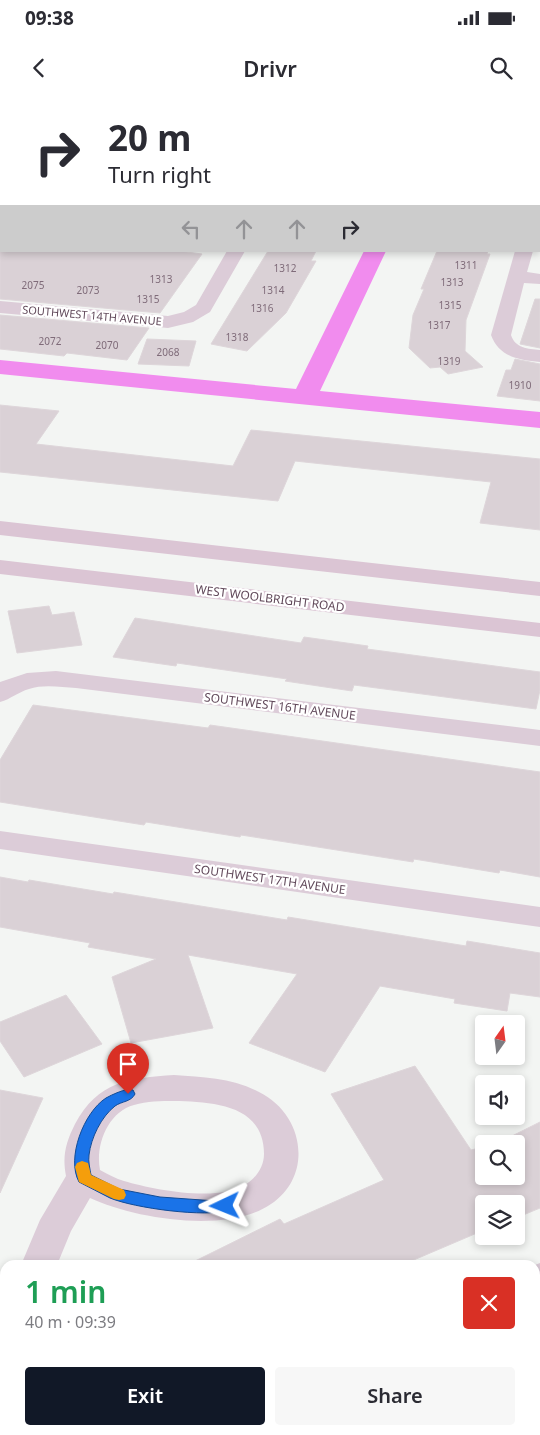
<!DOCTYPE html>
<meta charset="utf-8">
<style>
:root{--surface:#fff;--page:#f7f7f7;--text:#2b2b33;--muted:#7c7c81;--accent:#111827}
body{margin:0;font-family:"Noto Sans",sans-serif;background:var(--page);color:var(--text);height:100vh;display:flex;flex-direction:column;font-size:19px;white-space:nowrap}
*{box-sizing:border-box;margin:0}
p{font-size:16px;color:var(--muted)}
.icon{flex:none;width:28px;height:28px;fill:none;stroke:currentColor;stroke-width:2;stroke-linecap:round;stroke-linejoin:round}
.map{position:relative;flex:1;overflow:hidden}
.panel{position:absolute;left:0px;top:1160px;width:540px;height:175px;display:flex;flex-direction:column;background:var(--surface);border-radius:15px 15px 0 0;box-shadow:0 2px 8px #0003}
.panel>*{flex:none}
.banner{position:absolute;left:0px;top:0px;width:540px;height:152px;box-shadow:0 2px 8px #0003;background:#fff;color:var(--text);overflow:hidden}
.needle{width:32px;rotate:14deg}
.fabs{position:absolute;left:475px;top:915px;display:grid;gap:10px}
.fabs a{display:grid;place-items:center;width:50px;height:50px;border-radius:5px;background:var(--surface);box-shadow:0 2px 8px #0003;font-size:25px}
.pin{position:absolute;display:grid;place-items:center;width:42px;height:42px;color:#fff;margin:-51px -21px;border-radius:50% 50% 50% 0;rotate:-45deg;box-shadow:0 0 5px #0007}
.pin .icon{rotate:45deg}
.me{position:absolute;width:55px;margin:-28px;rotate:268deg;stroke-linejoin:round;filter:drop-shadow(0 0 4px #0008)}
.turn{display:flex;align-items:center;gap:18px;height:105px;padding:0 25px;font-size:22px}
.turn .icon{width:65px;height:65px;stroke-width:2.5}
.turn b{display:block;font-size:35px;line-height:42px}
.lanes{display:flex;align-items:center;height:48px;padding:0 25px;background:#0003;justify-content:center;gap:25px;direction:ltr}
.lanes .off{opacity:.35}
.round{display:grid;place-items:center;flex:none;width:52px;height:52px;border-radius:5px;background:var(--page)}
.overview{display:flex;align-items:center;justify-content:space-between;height:85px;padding:0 25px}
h1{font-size:30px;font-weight:600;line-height:38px;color:#1e9e55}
.cta{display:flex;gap:10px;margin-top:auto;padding:10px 25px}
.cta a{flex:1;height:58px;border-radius:5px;background:var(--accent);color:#fff;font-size:20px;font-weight:600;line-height:58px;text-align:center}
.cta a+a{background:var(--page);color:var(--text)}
.status{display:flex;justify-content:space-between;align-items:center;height:35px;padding:0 25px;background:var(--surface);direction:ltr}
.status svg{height:14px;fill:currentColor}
header{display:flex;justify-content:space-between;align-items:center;height:65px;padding:0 25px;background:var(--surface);font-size:22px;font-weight:600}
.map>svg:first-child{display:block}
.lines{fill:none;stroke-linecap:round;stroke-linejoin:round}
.canal{fill:#f18cee;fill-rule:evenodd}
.building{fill:#dad1d6;stroke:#ded6da}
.street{fill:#dcccd8;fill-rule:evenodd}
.secondary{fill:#dbc5d4;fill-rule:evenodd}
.route{fill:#1a73e8;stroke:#114b97}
.slow{fill:#f59e0b}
.labels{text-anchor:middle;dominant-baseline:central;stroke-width:4.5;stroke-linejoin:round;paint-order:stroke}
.number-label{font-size:10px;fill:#7f6b79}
.far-street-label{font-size:11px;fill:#61495a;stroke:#fff}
.street-label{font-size:12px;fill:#61495a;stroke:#fff}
</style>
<div class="status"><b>09:38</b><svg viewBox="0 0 49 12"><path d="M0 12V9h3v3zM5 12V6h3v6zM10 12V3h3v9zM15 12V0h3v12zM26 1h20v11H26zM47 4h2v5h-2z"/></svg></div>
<header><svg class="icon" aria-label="back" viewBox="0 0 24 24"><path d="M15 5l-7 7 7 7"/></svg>Drivr<svg class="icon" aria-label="search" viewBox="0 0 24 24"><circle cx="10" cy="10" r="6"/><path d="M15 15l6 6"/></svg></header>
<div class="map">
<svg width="540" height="1335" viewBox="0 0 540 1335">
<rect width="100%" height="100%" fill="#f3f5f3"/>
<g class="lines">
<path class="canal" d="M364 151H386L320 291 540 312V328L0 274V260L296 289Z"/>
</g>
<g class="building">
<path d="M0 151H179L202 154 160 213 0 199Z"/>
<path d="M268 151H316L311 161H316L286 213 247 251 211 244Z"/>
<path d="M437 151H488L487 154H490L466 220 465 251 483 267 448 274 440 267 430 268 409 248 413 215 424 189H421Z"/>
<path d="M535 199H540V248L520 244Z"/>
<path d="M0 215 149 228 127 260 67 253 64 256 0 249Z"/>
<path d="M147 239 196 241 189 266 138 264Z"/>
<path d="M515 259 540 264V301L497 296 506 270H511Z"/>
<path d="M0 305 59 311 36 344 233 366 251 330 540 359V430L480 423 491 382 295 361 278 401 0 372Z"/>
<path d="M49 506 52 515 74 512 82 545 17 553 8 511Z"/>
<path d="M135 518 301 543 304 537 368 546 367 549 540 572V590L536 609 354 585 352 591 285 581 287 579 177 563 176 566 113 557Z"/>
<path d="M33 605 208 628 210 625 540 672V777L500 770 499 773 414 759 413 762 241 735 240 737 146 722 144 725 0 702V660Z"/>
<path d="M0 777 28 782 29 780 113 794 114 792 287 820 288 817 466 846 467 841 540 853V897L510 893 507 911 454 903 455 899 380 886 325 972 249 943 297 874 188 855 213 928 131 943 112 877 156 859 88 847 90 843 0 827Z"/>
<path d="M66 895 102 944 24 977 0 941V922Z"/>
<path d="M415 966 471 1050 475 1049 477 1053 484 1050V1076H516V1044H496L540 1022V1108L516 1118V1104H484V1130L402 1165H187L280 1119 284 1124 384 1080 331 994Z"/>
<path d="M0 990 43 998 0 1093Z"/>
</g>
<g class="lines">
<g class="street">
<rect x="0" y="4" width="1" height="8"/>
<rect x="539" y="43" width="1" height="10"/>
<rect x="0" y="64" width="1" height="11"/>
<rect x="0" y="127" width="1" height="11"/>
<path d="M227 151H245L210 212 193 222 168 228 0 213V201L168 216 184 212 196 205Z"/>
<path d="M515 151H533L527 172 540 174V184L524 183 511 235C515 248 528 249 540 250V262C519 260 499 257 491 235Z"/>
<path d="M56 571 540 630V646L76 588C61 587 43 584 29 589 18 592 11 599 0 602V582L27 573Z"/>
<path d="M0 731 540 807V827L0 749Z"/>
<path d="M174 975C203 977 233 978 259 992 304 1014 314 1075 271 1104 228 1134 135 1119 90 1098L71 1131 57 1165H21L40 1120 66 1076C62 1056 66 1042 75 1024 98 981 129 978 174 975ZM174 1001C212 1002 264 1004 264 1054 264 1067 256 1078 245 1085 218 1102 154 1090 124 1081 116 1079 108 1074 100 1070 95 1045 108 1012 134 1005 147 1001 161 1001 174 1001Z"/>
<path d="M540 1163V1195L535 1197V1165Z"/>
<path d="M4 1317 5 1330H38V1335H0V1326Z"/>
<path d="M148 1330H198L196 1335H146Z"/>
</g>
<g class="secondary">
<path d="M0 421 540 482V496L0 435Z"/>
<path d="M0 460 540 523V537L0 474Z"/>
</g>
</g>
<path class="route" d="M128 989 133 990 135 994C131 1002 122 1001 115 1006 101 1017 91 1038 89 1055 88 1061 90 1069 91 1075L119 1089 160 1097 230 1102 232 1106 230 1110C206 1118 134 1108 110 1098 100 1093 89 1087 79 1082 66 1058 84 1012 106 998 113 994 121 991 128 989Z"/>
<path class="slow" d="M82 1061 88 1063 91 1075 124 1090 126 1095 124 1099 119 1100 114 1099 79 1082 75 1067 77 1063Z"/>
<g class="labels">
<g class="number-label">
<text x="466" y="165">1311</text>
<text x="285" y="168">1312</text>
<text x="161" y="179">1313</text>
<text x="452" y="182">1313</text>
<text x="33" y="185">2075</text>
<text x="88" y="190">2073</text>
<text x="273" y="190">1314</text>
<text x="148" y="199">1315</text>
<text x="450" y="205">1315</text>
<text x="262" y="208">1316</text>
<text x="439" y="225">1317</text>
<text x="237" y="237">1318</text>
<text x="50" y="241">2072</text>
<text x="107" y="245">2070</text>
<text x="168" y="252">2068</text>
<text x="449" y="261">1319</text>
<text x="520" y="285">1910</text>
</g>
<g class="far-street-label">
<text transform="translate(92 215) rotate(5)">SOUTHWEST 14TH AVENUE</text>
</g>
<g class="street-label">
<text transform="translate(270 498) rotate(7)">WEST WOOLBRIGHT ROAD</text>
<text transform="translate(280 606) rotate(7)">SOUTHWEST 16TH AVENUE</text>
<text transform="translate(270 779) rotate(8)">SOUTHWEST 17TH AVENUE</text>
</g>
</g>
</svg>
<div class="fabs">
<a><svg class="needle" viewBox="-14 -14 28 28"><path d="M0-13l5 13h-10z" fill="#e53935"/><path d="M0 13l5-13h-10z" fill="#7c7c81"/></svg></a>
<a><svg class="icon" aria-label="sound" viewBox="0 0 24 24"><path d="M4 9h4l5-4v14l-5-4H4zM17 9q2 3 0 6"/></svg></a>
<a><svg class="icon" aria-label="search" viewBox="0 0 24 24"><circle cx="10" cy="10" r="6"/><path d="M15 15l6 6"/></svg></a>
<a><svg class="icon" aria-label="layers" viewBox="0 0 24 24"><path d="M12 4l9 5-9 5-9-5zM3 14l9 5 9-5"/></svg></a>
</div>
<div class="pin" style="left:128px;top:994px;background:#d93025"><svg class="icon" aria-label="arrive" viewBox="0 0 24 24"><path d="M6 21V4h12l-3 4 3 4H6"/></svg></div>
<svg class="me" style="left:225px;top:1106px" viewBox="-20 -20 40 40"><path d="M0-17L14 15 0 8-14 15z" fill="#1a73e8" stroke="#fff" stroke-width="4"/></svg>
<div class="banner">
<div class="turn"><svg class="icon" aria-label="right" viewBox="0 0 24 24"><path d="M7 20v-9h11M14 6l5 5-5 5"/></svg><div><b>20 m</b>Turn right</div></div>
<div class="lanes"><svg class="icon off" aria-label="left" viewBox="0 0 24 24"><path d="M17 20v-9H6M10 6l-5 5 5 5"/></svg><svg class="icon off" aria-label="ahead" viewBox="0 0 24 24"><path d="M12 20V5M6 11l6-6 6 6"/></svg><svg class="icon off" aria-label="ahead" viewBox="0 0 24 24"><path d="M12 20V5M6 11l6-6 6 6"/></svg><svg class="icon" aria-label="right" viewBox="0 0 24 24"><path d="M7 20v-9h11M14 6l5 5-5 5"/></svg></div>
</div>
<section class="panel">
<div class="overview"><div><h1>1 min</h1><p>40 m · 09:39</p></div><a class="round" style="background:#d93025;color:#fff"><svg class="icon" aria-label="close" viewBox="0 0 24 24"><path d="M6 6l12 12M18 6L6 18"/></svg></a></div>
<div class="cta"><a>Exit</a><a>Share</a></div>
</section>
</div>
